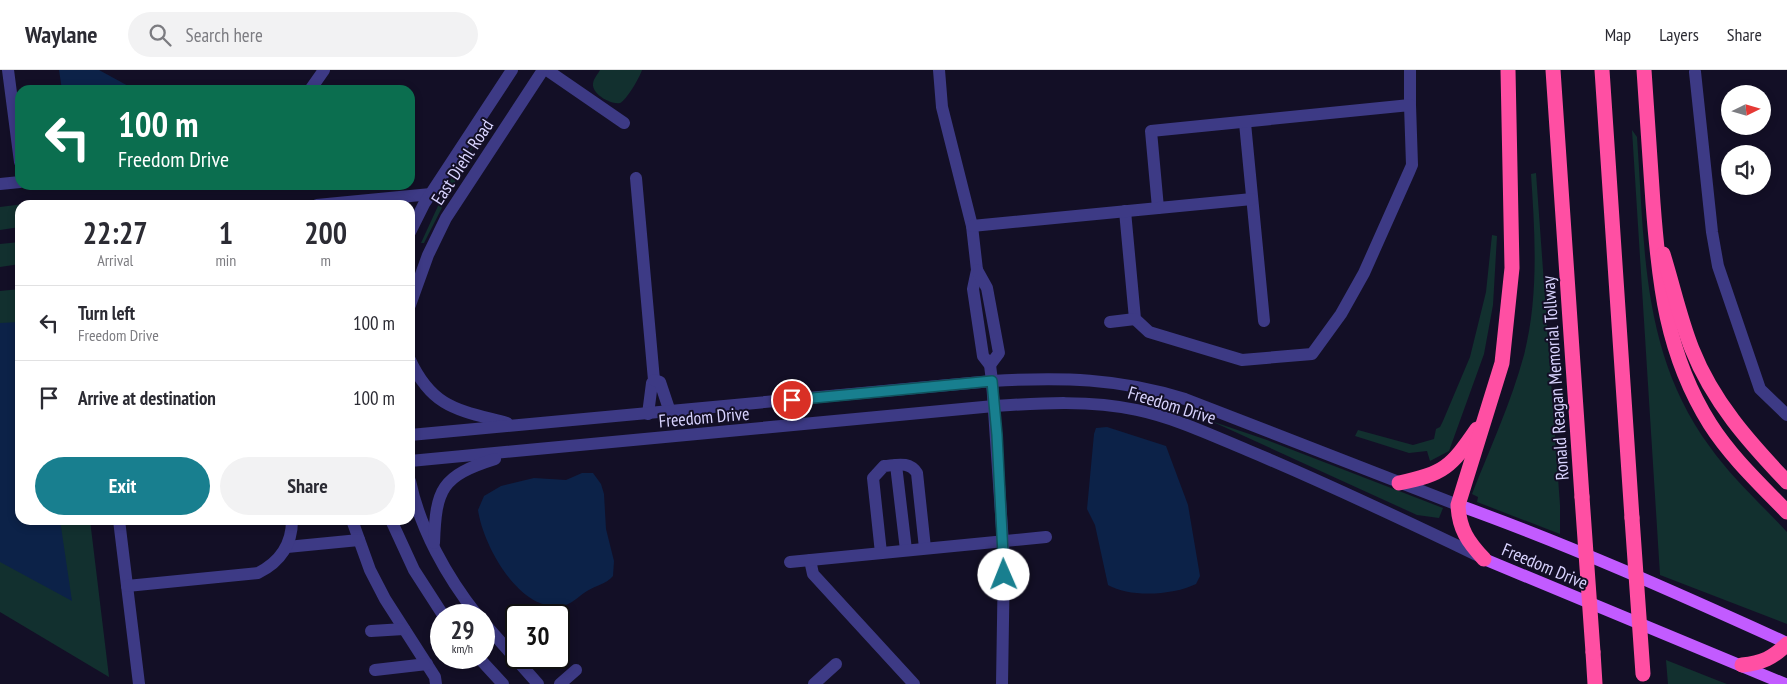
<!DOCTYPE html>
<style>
:root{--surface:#fff;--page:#f2f2f3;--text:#2b2b33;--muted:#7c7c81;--line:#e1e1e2;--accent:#187f8f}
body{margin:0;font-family:"PT Sans Narrow",sans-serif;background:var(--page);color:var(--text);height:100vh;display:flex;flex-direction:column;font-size:19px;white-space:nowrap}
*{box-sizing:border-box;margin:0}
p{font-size:16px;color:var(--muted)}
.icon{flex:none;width:28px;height:28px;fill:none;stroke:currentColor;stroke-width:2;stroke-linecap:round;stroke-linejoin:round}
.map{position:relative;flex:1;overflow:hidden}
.side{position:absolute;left:15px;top:130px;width:400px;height:325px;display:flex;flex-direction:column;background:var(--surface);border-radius:15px;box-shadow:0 2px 8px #0003}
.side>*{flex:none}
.banner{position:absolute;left:15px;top:15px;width:400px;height:105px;border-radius:15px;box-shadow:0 2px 8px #0003;background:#0b6e4f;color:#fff;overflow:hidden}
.needle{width:32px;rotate:85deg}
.controls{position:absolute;left:1721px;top:15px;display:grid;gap:10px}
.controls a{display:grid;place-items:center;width:50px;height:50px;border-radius:50%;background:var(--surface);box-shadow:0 2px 8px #0003;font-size:25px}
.speed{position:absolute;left:430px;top:534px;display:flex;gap:10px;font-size:25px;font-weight:700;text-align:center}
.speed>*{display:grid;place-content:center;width:65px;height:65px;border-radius:50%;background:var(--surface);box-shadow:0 2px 8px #0003;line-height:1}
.speed small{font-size:12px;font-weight:400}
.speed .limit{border:2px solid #111;border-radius:8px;background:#fff;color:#111}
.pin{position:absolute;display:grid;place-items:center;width:42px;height:42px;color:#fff;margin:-21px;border:2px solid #fff;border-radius:50%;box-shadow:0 1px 5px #0007}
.me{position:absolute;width:55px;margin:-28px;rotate:359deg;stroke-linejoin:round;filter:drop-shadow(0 0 4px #0008)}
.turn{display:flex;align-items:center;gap:18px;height:105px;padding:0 20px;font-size:22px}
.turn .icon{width:65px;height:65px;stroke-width:2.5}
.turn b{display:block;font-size:35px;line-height:42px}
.eta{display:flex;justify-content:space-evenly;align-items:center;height:85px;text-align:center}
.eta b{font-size:30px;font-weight:700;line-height:35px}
.button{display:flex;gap:10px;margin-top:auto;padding:10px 20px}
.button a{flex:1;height:58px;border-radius:30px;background:var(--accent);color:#fff;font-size:20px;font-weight:700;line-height:58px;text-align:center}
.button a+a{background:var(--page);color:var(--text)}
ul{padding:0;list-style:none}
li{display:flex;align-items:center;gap:15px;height:75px;padding:0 20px;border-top:1px solid var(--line)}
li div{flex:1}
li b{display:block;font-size:19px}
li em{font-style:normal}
header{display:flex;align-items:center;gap:30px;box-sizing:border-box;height:70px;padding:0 25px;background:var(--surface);border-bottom:1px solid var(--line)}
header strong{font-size:24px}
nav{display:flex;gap:28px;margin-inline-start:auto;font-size:18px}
.search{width:350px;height:45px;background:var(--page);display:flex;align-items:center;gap:12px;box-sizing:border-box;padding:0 18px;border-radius:28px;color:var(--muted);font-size:19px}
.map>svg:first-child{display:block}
.green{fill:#12302f}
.water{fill:#0c2248}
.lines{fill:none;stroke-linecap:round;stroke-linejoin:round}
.minor{stroke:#3d3a85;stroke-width:12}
.major{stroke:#c25bff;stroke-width:12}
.highway{stroke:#ff4fa3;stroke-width:15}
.highway-bridge{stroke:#ff4fa3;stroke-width:15}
.route-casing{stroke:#10535d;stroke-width:12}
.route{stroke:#187f8f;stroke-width:9}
.labels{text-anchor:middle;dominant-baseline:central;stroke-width:4;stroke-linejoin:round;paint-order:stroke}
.street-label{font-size:18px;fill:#d9d4ff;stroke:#130f26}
</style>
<header>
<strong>Waylane</strong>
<div class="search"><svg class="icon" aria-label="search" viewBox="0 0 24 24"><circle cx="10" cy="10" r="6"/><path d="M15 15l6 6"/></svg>Search here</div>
<nav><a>Map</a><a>Layers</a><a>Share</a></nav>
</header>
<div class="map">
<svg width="1787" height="614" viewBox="0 0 1787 614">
<rect width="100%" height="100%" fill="#130f26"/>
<g class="green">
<path d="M600 0H642C640 7 626 31 620 33 611 35 592 24 593 14 593 9 598 4 600 0Z"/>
<path d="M1632 60 1637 67C1645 178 1641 283 1710 377 1732 408 1761 434 1787 462V554L1660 505Z"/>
<path d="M477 69 424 173H421L449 112Z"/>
<path d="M1536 103 1560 435V464L1477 432 1478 427 1472 424C1490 378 1511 333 1524 285 1539 226 1535 164 1531 104Z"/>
<path d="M32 133V135H20V157L0 160V137Z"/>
<path d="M1492 165 1497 166 1493 235 1484 284 1449 381 1430 391 1427 381 1409 383 1355 366 1358 360 1413 375 1434 369 1436 359 1440 357 1443 351 1470 287 1486 222Z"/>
<path d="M20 172V194L0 197V174Z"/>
<path d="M20 219V450H90L109 607 0 542V221Z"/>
<path d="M1211 351 1267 370 1443 438 1439 448 1417 445Z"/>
<path d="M1666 590 1719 611 1727 614H1668Z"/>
</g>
<g class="water">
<path d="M59 0H99L132 18 199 17 213 20H62Z"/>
<path d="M20 252V450H60L72 531 0 492V253Z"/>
<path d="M1107 357 1166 376 1188 435 1200 506 1196 514C1174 525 1130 528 1108 515L1095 455 1087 439 1094 364 1096 358Z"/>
<path d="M582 403H593L601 414 604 424 606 459 614 491 613 506C606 514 597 515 587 521 579 526 571 535 561 536 519 542 483 475 478 440L484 426 501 416 534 408 566 410Z"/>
</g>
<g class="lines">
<g class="minor">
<path d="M8 0 20 92"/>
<path d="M547 0 624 53"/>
<path d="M939 0 942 37 972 156 977 200 973 219 983 286 990 295 992 311 1004 488 1002 614"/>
<path d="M1695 2 1712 162 1718 196 1760 319 1787 345"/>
<path d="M310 20 324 0"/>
<path d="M1410 35V0"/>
<path d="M1245 53 1264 251"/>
<path d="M636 108 654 310 652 313 648 344"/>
<path d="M0 114 20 112"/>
<path d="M317 135 431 124"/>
<path d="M1125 141 1135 249 1149 262 1242 290 1312 284 1341 244 1364 203 1409 102 1412 95 1410 35 1151 61 1158 138"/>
<path d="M972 156 1252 129"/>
<path d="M410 162 424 134 512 0"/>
<path d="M977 200 987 218 999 283 990 295"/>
<path d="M410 235 428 185 446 148 543 0"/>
<path d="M1110 252 1135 249"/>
<path d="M410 290C433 339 459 340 507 353"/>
<path d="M654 310 660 312 670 342"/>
<path d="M410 365 992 311C1061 307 1119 308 1185 329L1458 435"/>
<path d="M410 391 994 336C1042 333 1090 330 1137 340 1175 348 1211 365 1247 380 1326 413 1404 450 1481 487"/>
<path d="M896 395 906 480"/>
<path d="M410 411C420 459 447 507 477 545"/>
<path d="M119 450 139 614"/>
<path d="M352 450 370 500 385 529 435 607 436 614"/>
<path d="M391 450 414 500 443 545"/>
<path d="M434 473C436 419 441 406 495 389"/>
<path d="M287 477 359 470"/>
<path d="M881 483 873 408 884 396C897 395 909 391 917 403L925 478"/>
<path d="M810 490 813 504 914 614"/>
<path d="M790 492 1046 467"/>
<path d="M127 516 258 503C280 492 292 475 292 450"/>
<path d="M484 553 538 614"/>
<path d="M371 561 404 559"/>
<path d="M479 588 503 614"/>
<path d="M375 600 427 594"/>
<path d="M560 614 576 600"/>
<path d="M814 614 836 594"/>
</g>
<g class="major">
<path d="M1458 435C1570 475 1679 524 1787 573"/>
<path d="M1484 489 1785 614"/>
</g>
<g class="highway">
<path d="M1553 0 1582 427"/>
<path d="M1602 0 1632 448"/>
<path d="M1644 0C1647 44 1650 88 1653 133 1659 213 1666 284 1710 354 1731 387 1760 414 1787 442"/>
<path d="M1663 184C1673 216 1680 249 1692 279 1713 332 1749 372 1787 412"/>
<path d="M1399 413C1444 404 1451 397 1477 359"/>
<path d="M1484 489C1468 472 1459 459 1458 435L1502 293 1512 198 1508 0"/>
<path d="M1593 582 1595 614"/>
<path d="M1742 595C1762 593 1773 588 1787 574"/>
</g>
<g class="highway-bridge">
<path d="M1582 427 1593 582"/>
<path d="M1632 448 1643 604"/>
</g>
</g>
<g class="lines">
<g class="route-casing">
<path id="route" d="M792 330 992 311 997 365 1004 505"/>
</g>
<use href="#route" class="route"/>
</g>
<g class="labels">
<g class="street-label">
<text transform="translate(462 92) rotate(-57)">East Diehl Road</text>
<text transform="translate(1555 308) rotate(-94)">Ronald Reagan Memorial Tollway</text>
<text transform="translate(1172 335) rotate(17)">Freedom Drive</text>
<text transform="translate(704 347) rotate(-5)">Freedom Drive</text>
<text transform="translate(1545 496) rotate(23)">Freedom Drive</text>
</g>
</g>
</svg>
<div class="controls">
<a><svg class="needle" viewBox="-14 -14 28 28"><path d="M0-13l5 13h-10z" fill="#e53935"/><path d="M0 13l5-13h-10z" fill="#7c7c81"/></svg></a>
<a><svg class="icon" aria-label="sound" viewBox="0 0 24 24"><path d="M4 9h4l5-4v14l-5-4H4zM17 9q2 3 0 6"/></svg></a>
</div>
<div class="speed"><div>29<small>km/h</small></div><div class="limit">30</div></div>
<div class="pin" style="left:792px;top:330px;background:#d93025"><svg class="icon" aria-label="arrive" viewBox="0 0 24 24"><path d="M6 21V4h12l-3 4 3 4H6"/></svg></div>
<svg class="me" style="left:1004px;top:505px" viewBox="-20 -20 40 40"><circle r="19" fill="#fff"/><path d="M0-13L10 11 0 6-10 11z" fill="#187f8f"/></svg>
<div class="banner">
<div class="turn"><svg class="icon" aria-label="left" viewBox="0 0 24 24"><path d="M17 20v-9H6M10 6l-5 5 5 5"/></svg><div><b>100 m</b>Freedom Drive</div></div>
</div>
<section class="side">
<div class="eta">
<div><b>22:27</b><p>Arrival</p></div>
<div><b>1</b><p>min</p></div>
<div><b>200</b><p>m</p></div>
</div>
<ul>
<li><svg class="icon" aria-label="left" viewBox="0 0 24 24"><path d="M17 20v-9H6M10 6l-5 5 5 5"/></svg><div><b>Turn left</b><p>Freedom Drive</p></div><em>100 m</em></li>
<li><svg class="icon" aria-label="arrive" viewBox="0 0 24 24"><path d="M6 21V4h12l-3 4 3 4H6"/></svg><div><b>Arrive at destination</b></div><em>100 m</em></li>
</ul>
<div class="button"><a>Exit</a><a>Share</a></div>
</section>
</div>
